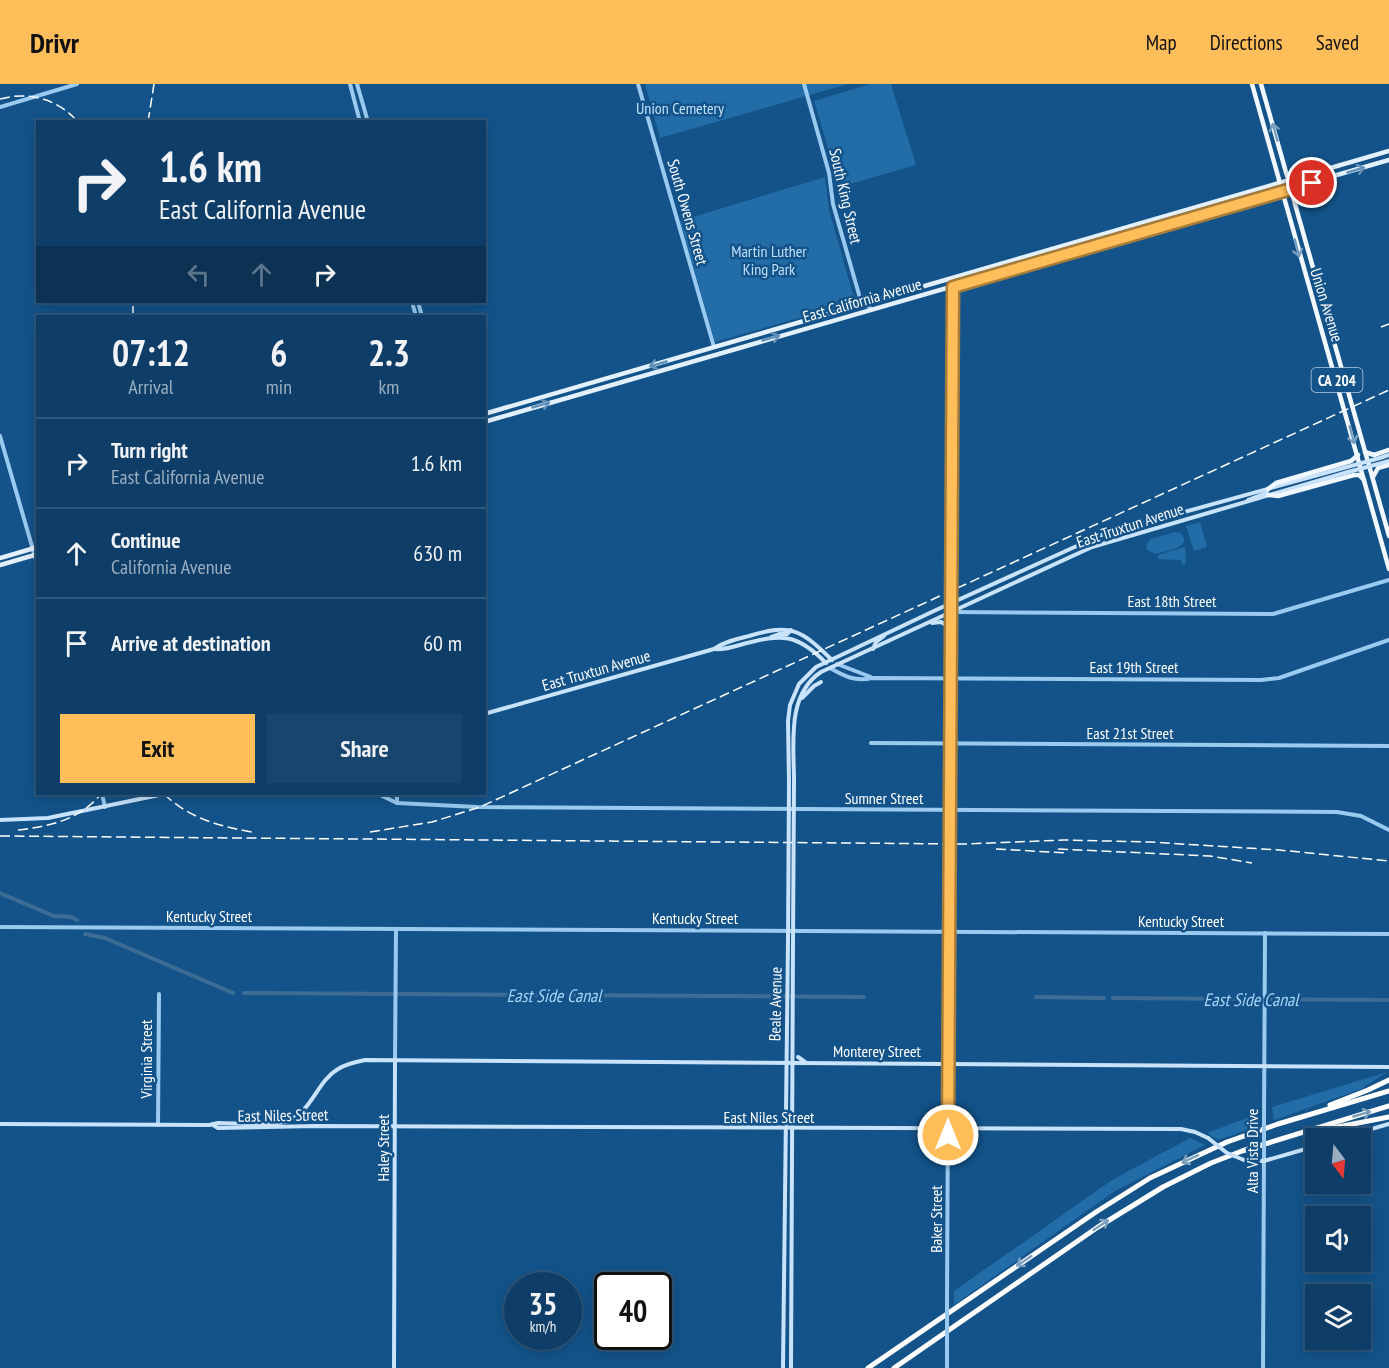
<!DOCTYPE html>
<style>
:root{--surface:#0e3e68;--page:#17456e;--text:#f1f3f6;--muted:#9baec0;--line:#2e577c;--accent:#ffbe59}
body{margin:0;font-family:"PT Sans Narrow",sans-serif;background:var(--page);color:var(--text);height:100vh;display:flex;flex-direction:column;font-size:22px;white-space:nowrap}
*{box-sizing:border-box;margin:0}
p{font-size:20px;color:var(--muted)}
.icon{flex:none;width:33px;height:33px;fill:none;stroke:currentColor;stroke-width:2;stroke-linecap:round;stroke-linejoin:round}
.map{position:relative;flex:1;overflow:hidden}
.details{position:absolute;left:36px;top:231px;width:450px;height:480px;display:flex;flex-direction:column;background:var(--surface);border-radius:0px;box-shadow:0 3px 15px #0003,0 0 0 2px var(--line)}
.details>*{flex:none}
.banner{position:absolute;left:36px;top:36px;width:450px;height:183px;border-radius:0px;box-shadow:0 3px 15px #0003,0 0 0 2px var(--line);background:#0e3e68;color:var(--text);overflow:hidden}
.needle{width:39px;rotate:164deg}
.tools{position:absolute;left:1305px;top:1044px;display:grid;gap:12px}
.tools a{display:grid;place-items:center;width:66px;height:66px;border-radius:0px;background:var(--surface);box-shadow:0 3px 15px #0003,0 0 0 2px var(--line);font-size:30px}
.speed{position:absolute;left:504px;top:1188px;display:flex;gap:12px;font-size:30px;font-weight:700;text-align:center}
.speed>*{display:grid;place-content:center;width:78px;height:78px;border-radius:50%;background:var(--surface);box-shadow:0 3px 15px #0003,0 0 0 2px var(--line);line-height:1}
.speed small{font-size:15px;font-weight:400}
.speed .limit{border:3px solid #111;border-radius:9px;background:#fff;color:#111}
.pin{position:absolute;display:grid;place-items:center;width:51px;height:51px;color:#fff;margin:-26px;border:3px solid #fff;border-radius:50%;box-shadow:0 2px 6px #0007}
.me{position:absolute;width:66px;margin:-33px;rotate:0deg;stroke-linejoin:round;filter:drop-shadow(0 0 4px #0008)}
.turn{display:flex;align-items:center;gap:21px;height:126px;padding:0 24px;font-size:27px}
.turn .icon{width:78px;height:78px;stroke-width:2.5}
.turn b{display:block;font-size:42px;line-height:51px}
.lanes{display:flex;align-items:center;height:57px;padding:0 24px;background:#0003;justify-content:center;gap:30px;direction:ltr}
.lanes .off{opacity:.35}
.eta{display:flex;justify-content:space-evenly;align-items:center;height:102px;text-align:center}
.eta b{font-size:36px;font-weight:800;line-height:42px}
.primary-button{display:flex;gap:12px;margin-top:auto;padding:12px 24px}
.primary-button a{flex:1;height:69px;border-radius:0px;background:var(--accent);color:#111;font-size:24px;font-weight:800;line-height:69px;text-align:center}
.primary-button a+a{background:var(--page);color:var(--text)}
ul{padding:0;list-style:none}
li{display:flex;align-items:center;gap:18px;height:90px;padding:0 24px;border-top:2px solid var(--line)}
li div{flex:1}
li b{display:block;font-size:22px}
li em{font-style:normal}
header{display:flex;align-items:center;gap:36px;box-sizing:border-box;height:84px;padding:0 30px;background:var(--accent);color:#111}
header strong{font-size:28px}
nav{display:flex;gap:33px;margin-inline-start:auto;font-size:21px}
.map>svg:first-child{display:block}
.green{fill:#226ca8}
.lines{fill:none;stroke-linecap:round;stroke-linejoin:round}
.canal{stroke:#3d6d95;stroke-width:4}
.tertiary{stroke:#9acaf0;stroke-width:4}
.secondary{stroke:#c8e3fb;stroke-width:4}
.primary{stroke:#e3f1ff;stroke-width:4.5}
.trunk{stroke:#f1f8ff;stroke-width:4.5}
.motorway{stroke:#fff;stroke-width:5}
.rail{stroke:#fff;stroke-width:1.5;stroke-dasharray:10 4.5;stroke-linecap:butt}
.tertiary-bridge{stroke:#9acaf0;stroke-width:4}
.secondary-bridge{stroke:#c8e3fb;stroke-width:4}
.oneway{stroke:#779dbf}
.oneway2{stroke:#6692b9}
.oneway3{stroke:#7da0bf}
.route-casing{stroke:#a67c3a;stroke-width:15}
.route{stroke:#ffbe59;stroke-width:10}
.labels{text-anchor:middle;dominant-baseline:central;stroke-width:5;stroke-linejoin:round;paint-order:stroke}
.shield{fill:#13538a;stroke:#b8cbdc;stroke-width:1.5}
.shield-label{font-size:15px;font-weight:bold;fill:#fff}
.park-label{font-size:16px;fill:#c0e1fc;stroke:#13538a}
.street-label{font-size:16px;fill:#fff;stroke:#13538a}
.water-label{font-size:18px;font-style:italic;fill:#a5d4f8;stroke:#13538a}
</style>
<header>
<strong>Drivr</strong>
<nav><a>Map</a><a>Directions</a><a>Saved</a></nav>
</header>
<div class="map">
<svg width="1389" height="1284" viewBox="0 0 1389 1284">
<rect width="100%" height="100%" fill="#13538a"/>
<g class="green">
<path d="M645 0H848L660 54Z"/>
<path d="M870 0H891L916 81 836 104 835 88 814 17Z"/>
<path d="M825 93 829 126 855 218 715 258 680 137Z"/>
<path d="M1200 438 1207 463 1194 467 1186 442Z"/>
<path d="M1175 448 1181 449C1193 464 1166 467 1155 470L1147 466 1146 460 1151 455Z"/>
<path d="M1185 463 1186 480 1182 481 1181 476 1158 475V471Z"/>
<path d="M1387 988 1361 1005 1274 1036 1272 1023Z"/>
<path d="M1257 1030 1258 1042 1218 1056 1207 1049Z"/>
<path d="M1190 1054 1205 1061 1115 1107 954 1221V1207L1112 1096Z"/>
</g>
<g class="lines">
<g class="canal">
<path d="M0 809 54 832 71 833 77 836"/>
<path d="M85 850 105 854 233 909"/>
<path d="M244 909 864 913"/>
<path d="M1036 913 1104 914"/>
<path d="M1113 914 1389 916"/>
</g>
<g class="tertiary">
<path d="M350 0 360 38"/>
<path d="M357 0 368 38"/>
<path d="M638 0 714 263"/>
<path d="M804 0 829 89 833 120 860 214 871 225"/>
<path d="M0 23 77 0"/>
<path d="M412 218 416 232"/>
<path d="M418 218 422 232"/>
<path d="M0 352 38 483"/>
<path d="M952 528 1273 530 1389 496"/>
<path d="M837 580 871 593"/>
<path d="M830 584C844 592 855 598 872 594L1261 596 1279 594 1389 556"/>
<path d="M871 659 1389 662"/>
<path d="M102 710 105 723"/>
<path d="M378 710 397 719 477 723 1337 728 1361 732 1389 746"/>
<path d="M397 719V710"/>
<path d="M0 843 1389 850"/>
<path d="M395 976 396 845"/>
<path d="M1264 1037 1265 849"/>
<path d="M158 1041 159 910"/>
<path d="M947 1217 952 194"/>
<path d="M947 1284V1263"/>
<path d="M1263 1284 1264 1064"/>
</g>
<g class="secondary">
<path d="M1380 374 1389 371"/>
<path d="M1382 379 1389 377"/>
<path d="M1248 416 1266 409 1268 405"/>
<path d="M932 539 941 538 946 541 951 554"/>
<path d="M771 553 779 550H787L791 546"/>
<path d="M714 565C725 566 733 563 743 560 781 550 797 549 826 579"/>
<path d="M873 565 876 558 884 552"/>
<path d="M802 614 814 602 821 598"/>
<path d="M484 630 714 565C724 558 736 555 749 552 792 539 801 546 832 576"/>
<path d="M789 697 788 637 790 621 799 600 816 583 936 526 1101 451 1347 383"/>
<path d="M794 697C794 661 786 611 821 588L1092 463 1348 388"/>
<path d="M0 736 48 734 164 710"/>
<path d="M798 973 805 978"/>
<path d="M0 1040 209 1041 218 1039C237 1039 269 1043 287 1037 313 1027 316 998 338 985 346 980 355 978 365 976L1389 983"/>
<path d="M213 1041 218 1044 316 1042 1181 1045 1195 1048 1208 1054"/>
<path d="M1340 1054 1389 1040"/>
<path d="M1244 1076 1264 1077 1316 1062"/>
<path d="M394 1284 395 976"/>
<path d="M783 1284 788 857"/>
<path d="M791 1284 793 857"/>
</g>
<g class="primary">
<path d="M1191 133V129L1209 123 1213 119"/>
<path d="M484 330 1389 67"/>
<path d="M484 338 1389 76"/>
<path d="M0 474 38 463"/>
<path d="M0 481 38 470"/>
</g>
<g class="trunk">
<path d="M1252 0 1389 485"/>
<path d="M1261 0 1389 452"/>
<path d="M1365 368 1374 371 1389 366"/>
<path d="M1373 393 1378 384 1389 381"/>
<path d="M1268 405 1276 399 1351 377 1358 371"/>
<path d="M1269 411 1278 412 1354 391H1359L1364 396"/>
</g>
<g class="motorway">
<path d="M1330 1021 1368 1006 1389 996"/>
<path d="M1312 1048 1389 1033"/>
<path d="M868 1284 1096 1128 1150 1094 1227 1058 1278 1040 1389 1007"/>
<path d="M894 1284 1098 1143 1163 1103 1211 1079 1242 1067 1389 1022"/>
</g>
<g class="rail">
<path d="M0 15C29 7 58 15 78 38"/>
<path d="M148 38 154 0"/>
<path d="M133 232V218"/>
<path d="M1381 243 1389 240"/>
<path d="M164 710C189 734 218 742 252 748"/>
<path d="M18 746C51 742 79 736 101 710"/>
<path d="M370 748 432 738 480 723 1389 306"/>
<path d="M0 752 966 760 1064 756 1150 758 1279 766 1389 777"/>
<path d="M996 765 1068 769"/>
<path d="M1058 765 1210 772 1252 779"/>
</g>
<g class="tertiary-bridge">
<path d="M1264 1064V1037"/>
<path d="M947 1263V1217"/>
</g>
<g class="secondary-bridge">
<path d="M1347 383 1380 374"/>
<path d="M1348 388 1382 379"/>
<path d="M788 857 789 697"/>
<path d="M793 857 794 697"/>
<path d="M1208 1054 1227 1069 1244 1076"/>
</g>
</g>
<defs><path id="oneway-shaft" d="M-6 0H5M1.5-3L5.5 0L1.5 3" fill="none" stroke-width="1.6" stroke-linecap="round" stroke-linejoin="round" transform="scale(1.5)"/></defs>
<g class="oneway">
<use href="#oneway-shaft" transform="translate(1275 48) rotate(-106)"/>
<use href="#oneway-shaft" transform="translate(1297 164) rotate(75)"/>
<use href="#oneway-shaft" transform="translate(1352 351) rotate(75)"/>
</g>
<g class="oneway2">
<use href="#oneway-shaft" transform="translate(1356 86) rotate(-16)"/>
<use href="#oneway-shaft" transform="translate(771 254) rotate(-16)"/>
<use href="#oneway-shaft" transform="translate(658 280) rotate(164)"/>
<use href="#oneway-shaft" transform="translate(541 321) rotate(-16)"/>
</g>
<g class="oneway3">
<use href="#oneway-shaft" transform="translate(1362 1030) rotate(-16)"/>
<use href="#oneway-shaft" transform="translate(1190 1075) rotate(155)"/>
<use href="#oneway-shaft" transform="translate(1101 1141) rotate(-34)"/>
<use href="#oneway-shaft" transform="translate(1024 1177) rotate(146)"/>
</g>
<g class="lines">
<g class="route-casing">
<path id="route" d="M948 1051 953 203 1312 99"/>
</g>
<use href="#route" class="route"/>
</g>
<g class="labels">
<rect class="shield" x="1311.5" y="284" width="51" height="24" rx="4.5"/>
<g class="shield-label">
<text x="1337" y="296">CA 204</text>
</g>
<g class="park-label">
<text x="680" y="24">Union Cemetery</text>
<text x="769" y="167">Martin Luther<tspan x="769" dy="18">King Park</tspan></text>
</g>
<g class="street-label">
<text transform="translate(846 112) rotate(77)">South King Street</text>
<text transform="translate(688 128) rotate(74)">South Owens Street</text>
<text transform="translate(862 216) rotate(-16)">East California Avenue</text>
<text transform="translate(1327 221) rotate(73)">Union Avenue</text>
<text transform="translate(1130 441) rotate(-18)">East Truxtun Avenue</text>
<text x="1172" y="517">East 18th Street</text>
<text x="1134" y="583">East 19th Street</text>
<text transform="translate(596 586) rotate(-16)">East Truxtun Avenue</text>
<text x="1130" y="649">East 21st Street</text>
<text x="884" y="714">Sumner Street</text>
<text x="209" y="832">Kentucky Street</text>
<text x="695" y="834">Kentucky Street</text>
<text x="1181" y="837">Kentucky Street</text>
<text transform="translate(775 920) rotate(-89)">Beale Avenue</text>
<text x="877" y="967">Monterey Street</text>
<text transform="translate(146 975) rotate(-90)">Virginia Street</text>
<text transform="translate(283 1031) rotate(-1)">East Niles Street</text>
<text x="769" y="1033">East Niles Street</text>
<text transform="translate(383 1064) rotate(-90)">Haley Street</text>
<text transform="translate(1252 1067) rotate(-90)">Alta Vista Drive</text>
<text transform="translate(936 1135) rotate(-90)">Baker Street</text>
</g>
<g class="water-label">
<text x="554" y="911">East Side Canal</text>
<text x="1251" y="915">East Side Canal</text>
</g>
</g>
</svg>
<div class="tools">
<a><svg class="needle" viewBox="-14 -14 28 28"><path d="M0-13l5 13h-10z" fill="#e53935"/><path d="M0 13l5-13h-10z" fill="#9baec0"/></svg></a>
<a><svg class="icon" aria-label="sound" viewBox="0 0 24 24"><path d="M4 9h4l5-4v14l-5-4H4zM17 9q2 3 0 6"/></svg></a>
<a><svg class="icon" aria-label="layers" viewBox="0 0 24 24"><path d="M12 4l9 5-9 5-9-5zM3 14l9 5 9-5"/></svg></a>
</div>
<div class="speed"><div>35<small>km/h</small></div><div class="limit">40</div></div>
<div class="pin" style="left:1312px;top:99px;background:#d93025"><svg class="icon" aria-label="arrive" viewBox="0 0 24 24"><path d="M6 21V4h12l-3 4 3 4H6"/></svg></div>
<svg class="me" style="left:948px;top:1051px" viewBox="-20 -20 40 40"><circle r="17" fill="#ffbe59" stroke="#fff" stroke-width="3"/><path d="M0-11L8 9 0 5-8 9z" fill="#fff"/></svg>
<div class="banner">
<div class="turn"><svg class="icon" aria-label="right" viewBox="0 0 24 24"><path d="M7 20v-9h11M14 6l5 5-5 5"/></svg><div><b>1.6 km</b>East California Avenue</div></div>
<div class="lanes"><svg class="icon off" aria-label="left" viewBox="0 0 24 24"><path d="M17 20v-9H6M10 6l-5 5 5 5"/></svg><svg class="icon off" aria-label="ahead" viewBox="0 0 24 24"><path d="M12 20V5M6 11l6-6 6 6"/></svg><svg class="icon" aria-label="right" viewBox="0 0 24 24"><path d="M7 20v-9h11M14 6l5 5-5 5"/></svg></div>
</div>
<section class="details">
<div class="eta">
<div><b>07:12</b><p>Arrival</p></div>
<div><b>6</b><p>min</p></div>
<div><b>2.3</b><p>km</p></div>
</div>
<ul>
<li><svg class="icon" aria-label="right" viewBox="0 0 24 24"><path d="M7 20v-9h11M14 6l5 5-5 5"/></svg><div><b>Turn right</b><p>East California Avenue</p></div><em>1.6 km</em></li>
<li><svg class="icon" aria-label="ahead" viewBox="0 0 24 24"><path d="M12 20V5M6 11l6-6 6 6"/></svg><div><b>Continue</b><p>California Avenue</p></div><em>630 m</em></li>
<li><svg class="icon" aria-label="arrive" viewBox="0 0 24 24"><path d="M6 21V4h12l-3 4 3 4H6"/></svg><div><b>Arrive at destination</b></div><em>60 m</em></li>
</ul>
<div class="primary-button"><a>Exit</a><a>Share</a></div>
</section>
</div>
